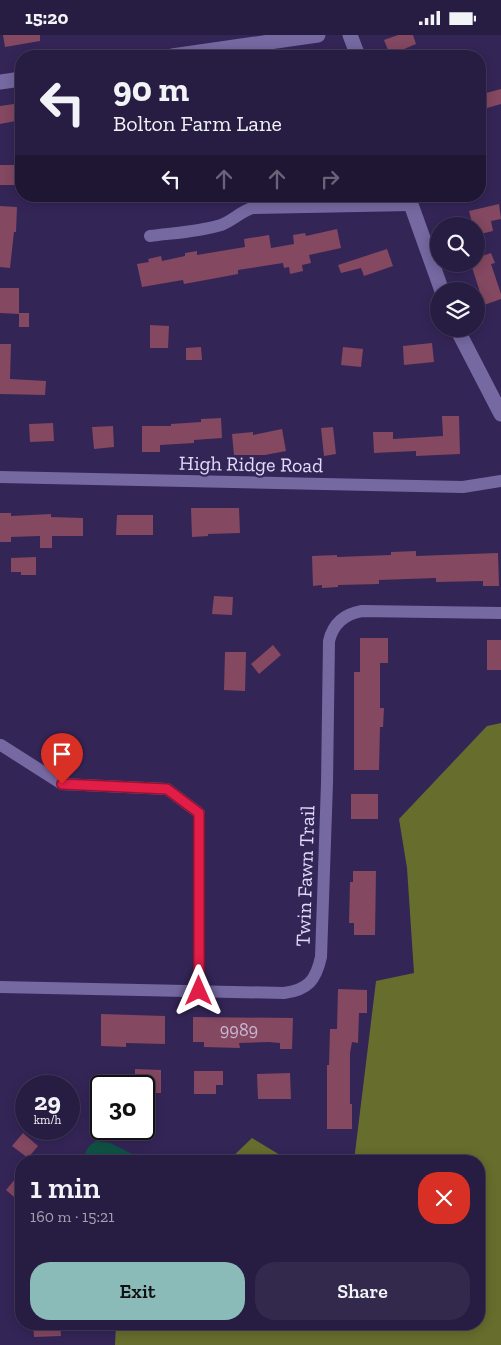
<!DOCTYPE html>
<meta charset="utf-8">
<style>
:root{--surface:#271c41;--page:#33294c;--text:#f1f3f6;--muted:#a4a1b1;--line:#433a5a;--accent:#8bbbb9}
body{margin:0;font-family:"Zilla Slab",serif;background:var(--page);color:var(--text);height:100vh;display:flex;flex-direction:column;font-size:19px;white-space:nowrap}
*{box-sizing:border-box;margin:0}
p{font-size:16px;color:var(--muted)}
.icon{flex:none;width:28px;height:28px;fill:none;stroke:currentColor;stroke-width:2;stroke-linecap:round;stroke-linejoin:round}
.map{position:relative;flex:1;overflow:hidden}
.side{position:absolute;left:15px;top:1120px;width:470px;height:175px;display:flex;flex-direction:column;background:var(--surface);border-radius:20px;box-shadow:0 2px 12px #0003,0 0 0 1px var(--line)}
.side>*{flex:none}
.guide{position:absolute;left:15px;top:15px;width:471px;height:152px;border-radius:20px;box-shadow:0 2px 12px #0003,0 0 0 1px var(--line);background:#271c41;color:var(--text);overflow:hidden}
.buttons{position:absolute;left:430px;top:182px;display:grid;gap:10px}
.buttons a{display:grid;place-items:center;width:55px;height:55px;border-radius:50%;background:var(--surface);box-shadow:0 2px 12px #0003,0 0 0 1px var(--line);font-size:25px}
.speed{position:absolute;left:15px;top:1040px;display:flex;gap:10px;font-size:25px;font-weight:700;text-align:center}
.speed>*{display:grid;place-content:center;width:65px;height:65px;border-radius:50%;background:var(--surface);box-shadow:0 2px 12px #0003,0 0 0 1px var(--line);line-height:1}
.speed small{font-size:12px;font-weight:400}
.speed .limit{border:2px solid #111;border-radius:8px;background:#fff;color:#111}
.pin{position:absolute;display:grid;place-items:center;width:42px;height:42px;color:#fff;margin:-51px -21px;border-radius:50% 50% 50% 0;rotate:-45deg;box-shadow:0 0 5px #0007}
.pin .icon{rotate:45deg}
.me{position:absolute;width:55px;margin:-28px;rotate:0deg;stroke-linejoin:round;filter:drop-shadow(0 0 4px #0008)}
.turn{display:flex;align-items:center;gap:18px;height:105px;padding:0 15px;font-size:22px}
.turn .icon{width:65px;height:65px;stroke-width:2.5}
.turn b{display:block;font-size:35px;line-height:42px}
.lanes{display:flex;align-items:center;height:48px;padding:0 15px;background:#0003;justify-content:center;gap:25px;direction:ltr}
.lanes .off{opacity:.35}
.round{display:grid;place-items:center;flex:none;width:52px;height:52px;border-radius:20px;background:var(--page)}
.summary{display:flex;align-items:center;justify-content:space-between;height:85px;padding:0 15px}
h1{font-size:30px;font-weight:600;line-height:38px}
.action{display:flex;gap:10px;margin-top:auto;padding:10px 15px}
.action a{flex:1;height:58px;border-radius:20px;background:var(--accent);color:#111;font-size:20px;font-weight:600;line-height:58px;text-align:center}
.action a+a{background:var(--page);color:var(--text)}
.status{display:flex;justify-content:space-between;align-items:center;height:35px;padding:0 25px;background:var(--surface);direction:ltr}
.status svg{height:14px;fill:currentColor}
.map>svg:first-child{display:block}
.forest{fill:#666d2d}
.water{fill:#0f5345}
.building{fill:#844861}
.lines{fill:none;stroke-linecap:round;stroke-linejoin:round}
.minor{stroke:#7668a1;stroke-width:12}
.tertiary{stroke:#7668a1;stroke-width:15}
.route-casing{stroke:#92132f;stroke-width:12}
.route{stroke:#e11d48;stroke-width:9}
.labels{text-anchor:middle;dominant-baseline:central;stroke-width:4.5;stroke-linejoin:round;paint-order:stroke}
.number-label{font-size:18px;fill:#cab7d4}
.street-label{font-size:20px;fill:#e2dcfb;stroke:#342557}
</style>
<div class="status"><b>15:20</b><svg viewBox="0 0 49 12"><path d="M0 12V9h3v3zM5 12V6h3v6zM10 12V3h3v9zM15 12V0h3v12zM26 1h20v11H26zM47 4h2v5h-2z"/></svg></div>
<div class="map">
<svg width="501" height="1310" viewBox="0 0 501 1310">
<rect width="100%" height="100%" fill="#342557"/>
<g class="forest">
<path d="M501 688V1310H115L116 1289H479V1126H354L376 946 414 938 407 833 399 784 487 691Z"/>
<path d="M252 1103 290 1126H228Z"/>
</g>
<path class="water" d="M96 1106 110 1108 146 1126H86C84 1116 87 1112 96 1106Z"/>
<g class="building">
<path d="M3 0H40V6L5 12Z"/>
<path d="M398 0H413L416 9 390 20 384 5Z"/>
<path d="M501 54V69L487 73 482 59Z"/>
<path d="M21 68V85L0 89V71Z"/>
<rect x="0" y="130" width="15" height="20"/>
<path d="M499 169 501 184 491 186 493 196 476 200V191H473L469 176Z"/>
<path d="M0 171 17 172 16 197H14L10 233 0 232Z"/>
<path d="M337 194 341 213 309 220 311 228 302 230 303 236 290 239 289 232 284 233 283 228 238 235V239L184 249 183 245 142 252 137 229 149 227 148 224 161 221 162 226 185 221V218L197 216V220L245 212 244 204 269 200 271 213 294 209 293 200 305 198 306 201Z"/>
<path d="M387 214 393 231 364 241 361 233 341 238 338 230Z"/>
<path d="M491 218 495 228 491 229 501 259V264L484 270 471 229H476V223Z"/>
<path d="M0 253H19V278H29V292H19V279L0 278Z"/>
<path d="M150 290 169 291 168 313H150Z"/>
<path d="M432 308 434 327 404 330 403 311Z"/>
<path d="M0 309H11L10 344 46 346 45 360 0 359Z"/>
<path d="M201 312 202 325H186V313Z"/>
<path d="M343 312 363 314 361 332 341 330Z"/>
<path d="M442 381H459L460 419 416 421V416L374 418 373 397H393V404L443 401Z"/>
<path d="M221 383 222 403 194 405V408L160 410V417H142V391H171V389L201 387V384Z"/>
<path d="M53 388 54 406 30 407 29 389Z"/>
<path d="M113 391 114 412 94 414 92 392Z"/>
<path d="M333 392 336 419 324 421 321 393Z"/>
<path d="M282 394 286 416 265 420H234L232 399 253 397V400Z"/>
<path d="M191 473H239L240 498 208 499V501L192 502Z"/>
<path d="M0 478H11V481L51 479V482L83 483V501H52V513H40V501L11 502V507H0Z"/>
<path d="M117 480H153V500H116Z"/>
<path d="M416 516V521L498 518 499 551H483V546L436 547V543L379 545V549L338 550V552L322 553V550L313 551 312 521 337 520V522L391 520V517Z"/>
<path d="M36 522V540H21V537H11V523Z"/>
<path d="M214 561 233 562 232 580 212 579Z"/>
<path d="M360 603H388V628H380V673H384L383 692H380L379 735H354V637H360Z"/>
<rect x="487" y="605" width="14" height="30"/>
<path d="M273 610 281 620 259 639 251 629Z"/>
<path d="M225 617H246L245 656 224 655Z"/>
<rect x="351" y="759" width="27" height="25"/>
<path d="M353 836H376L375 900H354V888H349L350 847H353Z"/>
<path d="M338 954 367 955V978H359L358 1008 352 1007 350 1018V1069H352V1094H327V1030H329L330 994H337Z"/>
<path d="M101 979 165 981V1009L126 1008V1012L101 1011Z"/>
<path d="M193 982 293 983 292 1014H280V1008L269 1007 239 1008 240 1013 204 1012V1007H193Z"/>
<path d="M135 1034 161 1035V1058H144V1051H135Z"/>
<path d="M194 1036H223V1050H216V1059H194Z"/>
<path d="M290 1038 291 1064H258L257 1039Z"/>
<path d="M23 1098 38 1111 28 1123 12 1111Z"/>
<path d="M21 1137V1168L6 1155Z"/>
<path d="M33 1289H60L61 1301 34 1302Z"/>
</g>
<g class="lines">
<g class="minor">
<path d="M150 201C173 198 198 197 221 190 232 186 240 177 252 173L411 170"/>
<path d="M0 442 463 452 501 446"/>
<path d="M1 710 62 749 167 754 199 778V956"/>
<path d="M0 952 284 958C308 955 316 945 321 922L327 748 329 606C333 589 344 579 362 576L501 578"/>
</g>
<g class="tertiary">
<path d="M350 0 358 21"/>
<path d="M172 21 318 0"/>
<path d="M0 47 21 44"/>
<path d="M408 161 442 256"/>
<path d="M457 294 501 379"/>
</g>
</g>
<g class="lines">
<g class="route-casing">
<path id="route" d="M62 749 167 754 199 778V956"/>
</g>
<use href="#route" class="route"/>
</g>
<g class="labels">
<g class="number-label">
<text x="239" y="995">9989</text>
</g>
<g class="street-label">
<text transform="translate(251 429) rotate(1)">High Ridge Road</text>
<text transform="translate(305 841) rotate(-88)">Twin Fawn Trail</text>
</g>
</g>
</svg>
<div class="buttons">
<a><svg class="icon" aria-label="search" viewBox="0 0 24 24"><circle cx="10" cy="10" r="6"/><path d="M15 15l6 6"/></svg></a>
<a><svg class="icon" aria-label="layers" viewBox="0 0 24 24"><path d="M12 4l9 5-9 5-9-5zM3 14l9 5 9-5"/></svg></a>
</div>
<div class="speed"><div>29<small>km/h</small></div><div class="limit">30</div></div>
<div class="pin" style="left:62px;top:749px;background:#d93025"><svg class="icon" aria-label="arrive" viewBox="0 0 24 24"><path d="M6 21V4h12l-3 4 3 4H6"/></svg></div>
<svg class="me" style="left:199px;top:956px" viewBox="-20 -20 40 40"><path d="M0-17L14 15 0 8-14 15z" fill="#e11d48" stroke="#fff" stroke-width="4"/></svg>
<div class="guide">
<div class="turn"><svg class="icon" aria-label="left" viewBox="0 0 24 24"><path d="M17 20v-9H6M10 6l-5 5 5 5"/></svg><div><b>90 m</b>Bolton Farm Lane</div></div>
<div class="lanes"><svg class="icon" aria-label="left" viewBox="0 0 24 24"><path d="M17 20v-9H6M10 6l-5 5 5 5"/></svg><svg class="icon off" aria-label="ahead" viewBox="0 0 24 24"><path d="M12 20V5M6 11l6-6 6 6"/></svg><svg class="icon off" aria-label="ahead" viewBox="0 0 24 24"><path d="M12 20V5M6 11l6-6 6 6"/></svg><svg class="icon off" aria-label="right" viewBox="0 0 24 24"><path d="M7 20v-9h11M14 6l5 5-5 5"/></svg></div>
</div>
<section class="side">
<div class="summary"><div><h1>1 min</h1><p>160 m · 15:21</p></div><a class="round" style="background:#d93025;color:#fff"><svg class="icon" aria-label="close" viewBox="0 0 24 24"><path d="M6 6l12 12M18 6L6 18"/></svg></a></div>
<div class="action"><a>Exit</a><a>Share</a></div>
</section>
</div>
